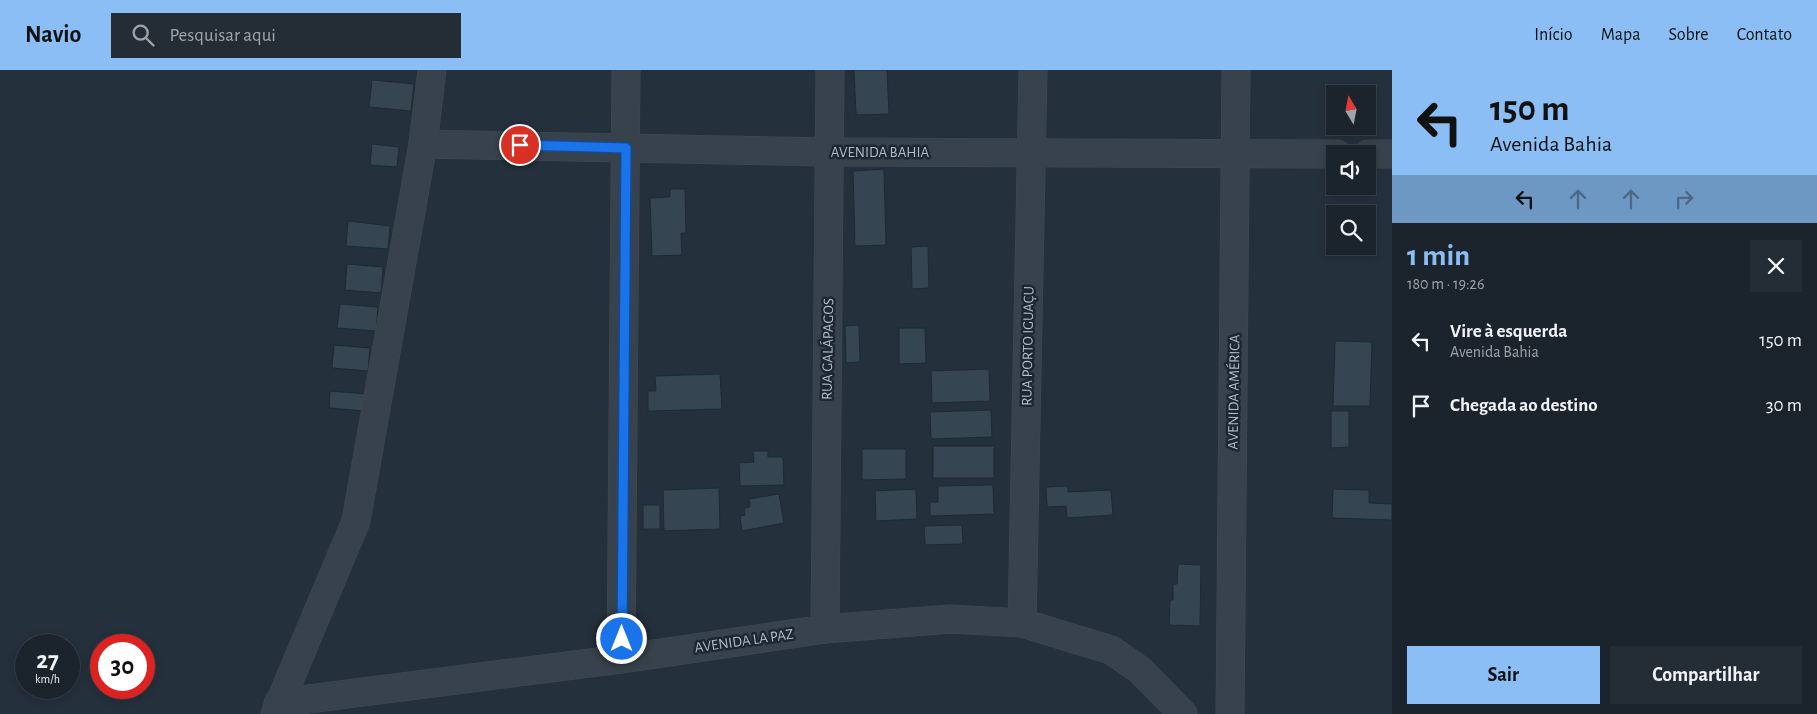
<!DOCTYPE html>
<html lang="pt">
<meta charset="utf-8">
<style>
:root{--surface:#1b242d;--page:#242c35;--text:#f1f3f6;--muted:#a0a4aa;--line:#394149;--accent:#8abef5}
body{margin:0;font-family:"Alegreya Sans",sans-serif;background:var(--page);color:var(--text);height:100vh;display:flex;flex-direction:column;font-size:19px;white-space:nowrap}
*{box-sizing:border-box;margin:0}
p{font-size:16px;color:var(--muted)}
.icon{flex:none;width:28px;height:28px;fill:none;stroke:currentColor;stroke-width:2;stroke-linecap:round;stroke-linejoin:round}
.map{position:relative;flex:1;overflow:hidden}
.drawer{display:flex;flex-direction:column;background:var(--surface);width:425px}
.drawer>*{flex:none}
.hud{background:#8abef5;color:#111;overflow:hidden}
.needle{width:32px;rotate:350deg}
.fabs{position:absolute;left:1326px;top:15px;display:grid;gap:10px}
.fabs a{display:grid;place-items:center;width:50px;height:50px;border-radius:0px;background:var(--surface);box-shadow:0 2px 8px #0003,0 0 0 1px var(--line);font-size:25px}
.speed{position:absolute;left:15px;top:564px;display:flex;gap:10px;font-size:25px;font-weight:700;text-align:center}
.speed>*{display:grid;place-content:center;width:65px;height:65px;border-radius:50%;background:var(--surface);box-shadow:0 2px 8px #0003,0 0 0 1px var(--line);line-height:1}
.speed small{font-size:12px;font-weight:400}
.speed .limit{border:8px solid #d22;background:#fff;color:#111}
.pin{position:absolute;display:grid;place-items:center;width:42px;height:42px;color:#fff;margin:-21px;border:2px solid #fff;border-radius:50%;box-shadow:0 1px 5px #0007}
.me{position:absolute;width:55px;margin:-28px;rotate:0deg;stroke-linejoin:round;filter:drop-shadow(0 0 4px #0008)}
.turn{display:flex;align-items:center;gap:18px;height:105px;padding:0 15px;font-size:22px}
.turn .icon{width:65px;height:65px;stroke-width:2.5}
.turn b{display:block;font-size:35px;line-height:42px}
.lanes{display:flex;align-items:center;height:48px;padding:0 15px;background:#0003;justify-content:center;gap:25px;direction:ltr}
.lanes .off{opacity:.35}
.round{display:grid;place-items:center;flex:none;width:52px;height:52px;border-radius:0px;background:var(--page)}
.head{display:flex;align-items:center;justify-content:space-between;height:85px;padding:0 15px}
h1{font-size:30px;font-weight:600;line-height:38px;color:var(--accent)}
.button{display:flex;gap:10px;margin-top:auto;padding:10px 15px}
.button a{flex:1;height:58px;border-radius:0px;background:var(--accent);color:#111;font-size:20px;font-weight:600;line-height:58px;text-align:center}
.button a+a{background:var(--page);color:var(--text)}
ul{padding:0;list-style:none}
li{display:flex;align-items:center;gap:15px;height:65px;padding:0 15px}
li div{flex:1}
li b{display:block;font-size:19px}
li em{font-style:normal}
header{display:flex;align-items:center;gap:30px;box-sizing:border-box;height:70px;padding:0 25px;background:var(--accent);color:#111}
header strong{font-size:24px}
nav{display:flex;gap:28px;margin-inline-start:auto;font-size:18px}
.search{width:350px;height:45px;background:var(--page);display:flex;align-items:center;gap:12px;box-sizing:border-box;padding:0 18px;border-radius:0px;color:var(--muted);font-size:19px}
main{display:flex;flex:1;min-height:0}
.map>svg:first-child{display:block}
.building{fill:#364552;stroke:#1f2933}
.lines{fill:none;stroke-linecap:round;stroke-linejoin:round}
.minor-casing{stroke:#414b55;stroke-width:29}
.minor{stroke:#37424c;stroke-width:28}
.route-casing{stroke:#114b97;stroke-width:12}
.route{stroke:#1a73e8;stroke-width:9}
.labels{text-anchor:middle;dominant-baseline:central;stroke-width:5;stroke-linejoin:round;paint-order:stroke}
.street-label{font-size:15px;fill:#b3bdc7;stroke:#1d2731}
</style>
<header>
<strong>Navio</strong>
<div class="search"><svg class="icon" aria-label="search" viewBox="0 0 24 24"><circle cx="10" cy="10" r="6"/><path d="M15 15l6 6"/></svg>Pesquisar aqui</div>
<nav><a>Início</a><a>Mapa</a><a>Sobre</a><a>Contato</a></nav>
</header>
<main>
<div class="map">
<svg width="1392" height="644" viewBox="0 0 1392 644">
<rect width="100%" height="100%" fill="#24303c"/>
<g class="building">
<path d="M854 0H887L889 44 856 45Z"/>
<path d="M372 10 414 14 411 41 369 37Z"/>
<path d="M372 74 399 77 397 97 370 95Z"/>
<path d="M884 99 886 175 855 176 853 101Z"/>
<path d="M670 119H685L686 163H681L682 185 652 186 650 128 670 127Z"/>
<path d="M348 151 390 156 388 179 346 176Z"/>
<path d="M928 176 929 218 912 219 911 177Z"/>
<path d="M347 194 383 197 381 223 345 220Z"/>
<path d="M340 234 378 237 376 261 337 258Z"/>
<path d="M859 255 860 292 846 293 845 256Z"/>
<path d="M899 258H925L926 293 899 294Z"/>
<path d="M1335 271 1372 272 1370 336H1333Z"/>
<path d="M334 275 370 278 368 301 332 298Z"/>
<path d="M989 299 990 331 932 333 931 301Z"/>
<path d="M720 304 722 339 648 341V321H656L655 306Z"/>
<path d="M330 321 367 324 365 341 329 338Z"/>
<path d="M991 340 992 367 931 369 930 342Z"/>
<path d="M1331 341H1349V377L1331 378Z"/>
<rect x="933" y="376" width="61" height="32"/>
<path d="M862 379H906V409L862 410Z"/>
<path d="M753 381H768V387H783L784 415 740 416 739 393 754 392Z"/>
<path d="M993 415 994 444 930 446V432H938V416Z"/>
<path d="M1068 416V422L1111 420 1113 445 1067 448 1066 436 1047 437 1046 417Z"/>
<path d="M719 418 720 459 664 461 663 420Z"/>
<path d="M916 419 917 449 876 451 875 421Z"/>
<path d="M1333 419 1369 420V433L1392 434V450L1332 448Z"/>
<path d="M779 424 784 453 742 461 740 446 745 445 744 438 750 437 749 429Z"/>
<rect x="643" y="435" width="17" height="24"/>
<path d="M962 455 963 474 925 475 924 456Z"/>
<path d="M1178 494 1201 495 1200 556 1169 555 1170 530H1173V514H1177Z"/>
</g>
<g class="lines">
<g class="minor-casing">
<g id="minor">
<path d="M423 74 830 82 1337 84"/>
<path d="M1368 84H1392"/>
<path d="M1022 553 1033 0"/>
<path d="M825 559 830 0"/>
<path d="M621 589 626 0"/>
<path d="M278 633 621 589 825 559 950 549 1022 553 1111 580 1140 600 1183 644"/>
<path d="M275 644 356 451 423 74 432 0"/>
<path d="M1230 644 1236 0"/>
</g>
</g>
<use href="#minor" class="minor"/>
</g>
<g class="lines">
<g class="route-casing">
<path id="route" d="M520 75 626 78 622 569"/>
</g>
<use href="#route" class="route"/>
</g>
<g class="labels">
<g class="street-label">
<text x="880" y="82">AVENIDA BAHIA</text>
<text transform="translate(1028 276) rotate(-89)">RUA PORTO IGUAÇU</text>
<text transform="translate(828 279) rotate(-89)">RUA GALÁPAGOS</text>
<text transform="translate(1234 322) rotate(-89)">AVENIDA AMÉRICA</text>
<text transform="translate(744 571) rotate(-8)">AVENIDA LA PAZ</text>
</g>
</g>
</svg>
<div class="fabs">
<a><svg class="needle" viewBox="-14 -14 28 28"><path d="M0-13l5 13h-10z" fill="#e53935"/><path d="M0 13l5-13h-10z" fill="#a0a4aa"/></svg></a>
<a><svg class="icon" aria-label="sound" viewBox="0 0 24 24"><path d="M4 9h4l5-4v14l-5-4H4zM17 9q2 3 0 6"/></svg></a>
<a><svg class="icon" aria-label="search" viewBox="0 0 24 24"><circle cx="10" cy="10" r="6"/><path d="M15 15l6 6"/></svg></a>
</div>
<div class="speed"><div>27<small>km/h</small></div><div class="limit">30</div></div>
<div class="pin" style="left:520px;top:75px;background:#d93025"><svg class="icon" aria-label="arrive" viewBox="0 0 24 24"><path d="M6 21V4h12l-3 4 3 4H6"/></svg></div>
<svg class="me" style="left:622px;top:569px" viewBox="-20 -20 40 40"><circle r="17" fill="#1a73e8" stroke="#fff" stroke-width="3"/><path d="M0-11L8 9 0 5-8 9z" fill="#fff"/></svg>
</div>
<section class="drawer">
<div class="hud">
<div class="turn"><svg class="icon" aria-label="left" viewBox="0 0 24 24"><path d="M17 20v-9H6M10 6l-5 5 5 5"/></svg><div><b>150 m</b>Avenida Bahia</div></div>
<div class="lanes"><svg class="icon" aria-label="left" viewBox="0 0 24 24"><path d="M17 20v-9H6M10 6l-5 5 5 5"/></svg><svg class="icon off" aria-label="ahead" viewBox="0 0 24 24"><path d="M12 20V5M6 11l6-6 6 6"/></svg><svg class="icon off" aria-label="ahead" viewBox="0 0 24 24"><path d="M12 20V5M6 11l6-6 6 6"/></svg><svg class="icon off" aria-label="right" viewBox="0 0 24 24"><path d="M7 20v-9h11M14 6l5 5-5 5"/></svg></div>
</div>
<div class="head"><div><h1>1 min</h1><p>180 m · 19:26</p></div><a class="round"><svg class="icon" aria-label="close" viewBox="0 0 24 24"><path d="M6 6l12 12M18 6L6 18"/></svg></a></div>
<ul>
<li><svg class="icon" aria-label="left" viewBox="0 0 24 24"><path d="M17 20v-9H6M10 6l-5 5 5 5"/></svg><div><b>Vire à esquerda</b><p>Avenida Bahia</p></div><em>150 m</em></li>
<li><svg class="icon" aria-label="arrive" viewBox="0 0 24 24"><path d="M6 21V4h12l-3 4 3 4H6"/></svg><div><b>Chegada ao destino</b></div><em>30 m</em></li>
</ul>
<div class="button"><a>Sair</a><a>Compartilhar</a></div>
</section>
</main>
